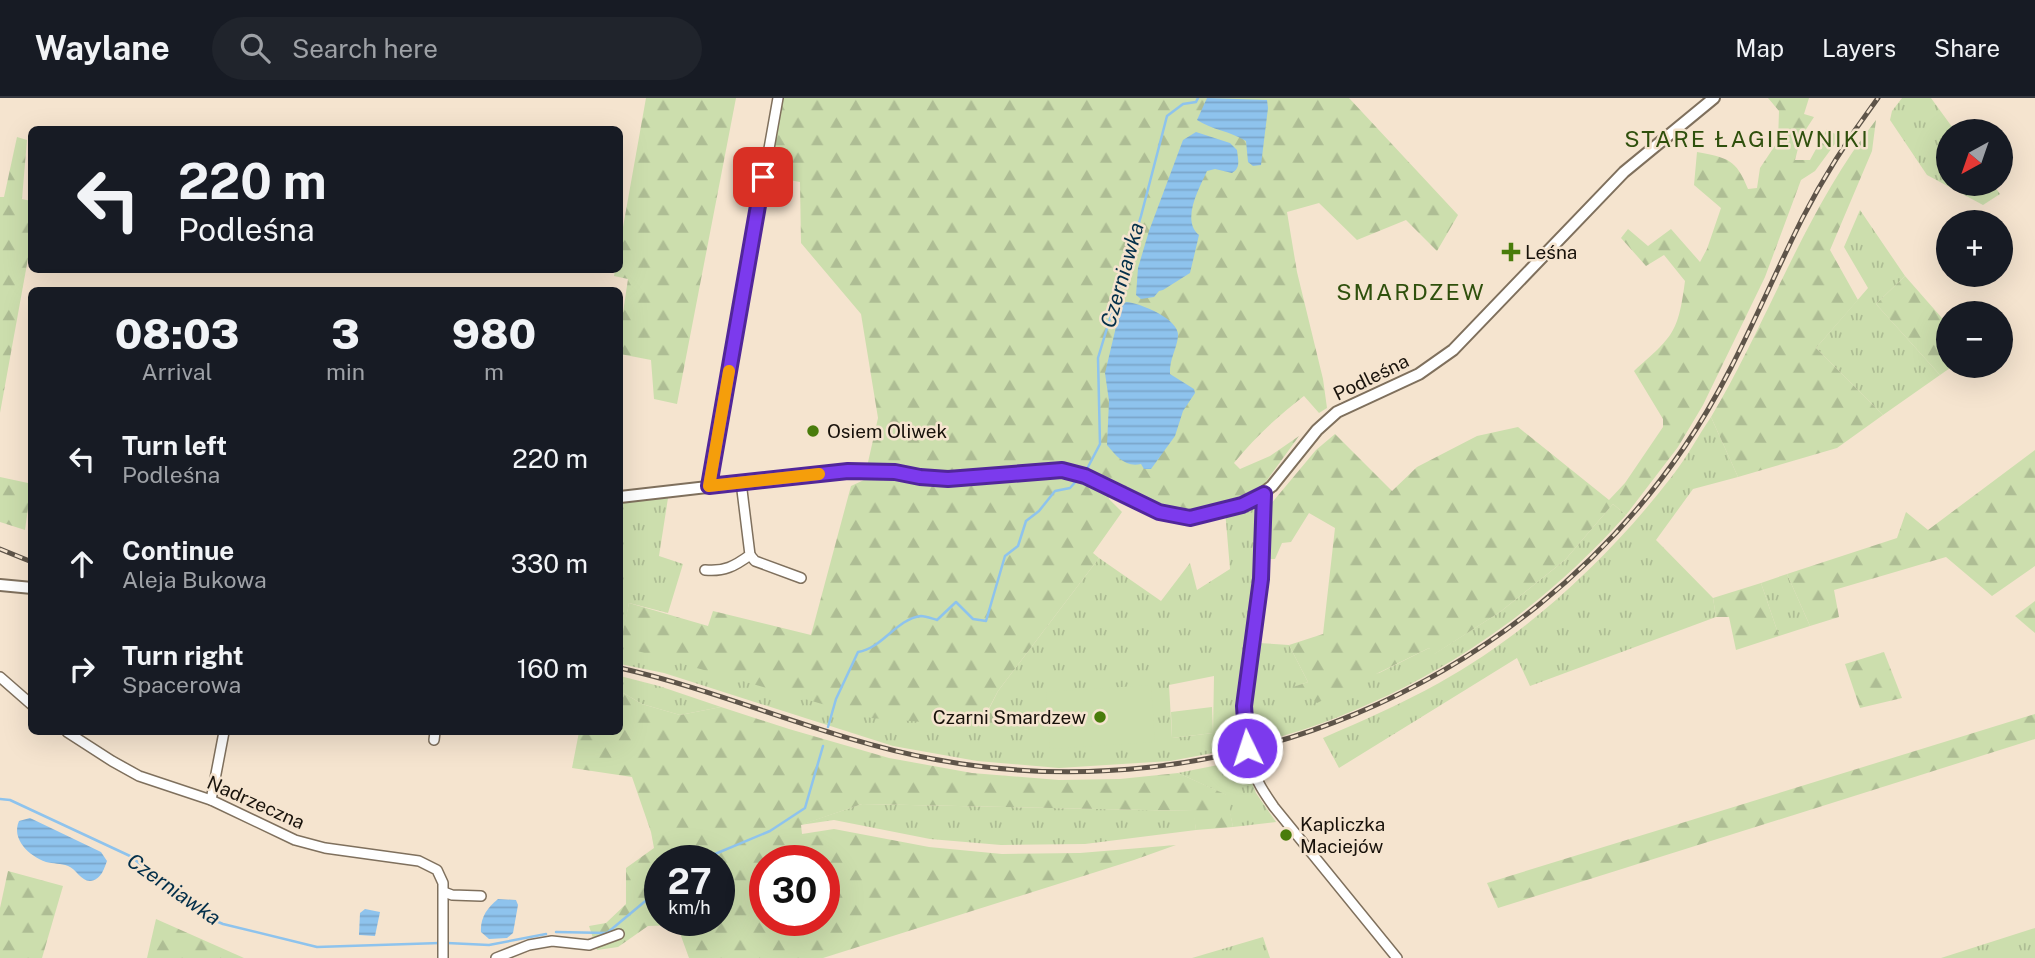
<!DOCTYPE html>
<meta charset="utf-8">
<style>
:root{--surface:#171b24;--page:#20242c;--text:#f1f3f6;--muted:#9ea1a6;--line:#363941}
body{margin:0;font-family:"Public Sans",sans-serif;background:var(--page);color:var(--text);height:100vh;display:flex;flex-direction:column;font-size:26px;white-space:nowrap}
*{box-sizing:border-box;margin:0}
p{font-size:23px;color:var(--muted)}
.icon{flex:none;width:38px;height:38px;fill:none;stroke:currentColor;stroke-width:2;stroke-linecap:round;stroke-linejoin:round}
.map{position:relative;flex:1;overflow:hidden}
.sheet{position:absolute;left:28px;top:189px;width:595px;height:448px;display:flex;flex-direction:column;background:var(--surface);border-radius:10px;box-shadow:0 7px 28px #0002}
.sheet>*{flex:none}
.banner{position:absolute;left:28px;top:28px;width:595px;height:147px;border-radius:10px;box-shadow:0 7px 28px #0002;background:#171b24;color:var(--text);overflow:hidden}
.needle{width:46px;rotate:220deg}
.tools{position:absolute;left:1936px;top:21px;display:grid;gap:14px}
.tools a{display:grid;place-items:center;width:77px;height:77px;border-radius:50%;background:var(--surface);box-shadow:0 7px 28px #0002;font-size:35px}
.speed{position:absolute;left:644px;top:747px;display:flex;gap:14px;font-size:35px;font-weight:700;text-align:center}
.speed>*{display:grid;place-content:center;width:91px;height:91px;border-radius:50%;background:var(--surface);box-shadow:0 7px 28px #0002;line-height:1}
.speed small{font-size:18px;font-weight:400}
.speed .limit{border:10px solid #d22;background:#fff;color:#111}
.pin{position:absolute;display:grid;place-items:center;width:60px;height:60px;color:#fff;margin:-30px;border-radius:14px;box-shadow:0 4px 10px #0006}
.me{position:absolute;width:77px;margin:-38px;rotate:356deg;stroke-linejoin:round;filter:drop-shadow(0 0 5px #0008)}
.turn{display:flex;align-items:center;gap:24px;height:147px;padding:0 35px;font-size:32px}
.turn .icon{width:91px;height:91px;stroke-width:2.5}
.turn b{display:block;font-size:49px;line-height:60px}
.eta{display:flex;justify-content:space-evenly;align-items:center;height:119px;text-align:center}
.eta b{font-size:42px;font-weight:800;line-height:49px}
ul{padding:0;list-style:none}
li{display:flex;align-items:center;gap:21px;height:105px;padding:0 35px}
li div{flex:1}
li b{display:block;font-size:26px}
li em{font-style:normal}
header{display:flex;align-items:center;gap:42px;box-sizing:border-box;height:98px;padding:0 35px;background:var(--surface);border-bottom:2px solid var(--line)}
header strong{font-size:33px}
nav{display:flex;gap:38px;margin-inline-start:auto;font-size:24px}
.search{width:490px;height:63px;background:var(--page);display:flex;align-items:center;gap:18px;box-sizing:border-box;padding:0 24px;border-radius:38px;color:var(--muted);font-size:26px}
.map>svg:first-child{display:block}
.grass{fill:url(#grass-tufts);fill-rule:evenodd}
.forest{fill:url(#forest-firs);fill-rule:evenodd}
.pitch{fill:#ccdead}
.water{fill:url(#water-rules)}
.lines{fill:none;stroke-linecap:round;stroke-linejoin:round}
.stream{stroke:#8ec3ed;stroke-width:2.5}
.minor-casing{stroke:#7f705d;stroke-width:12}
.tertiary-casing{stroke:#7f705d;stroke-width:14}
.minor{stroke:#fff;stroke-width:9}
.tertiary{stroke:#fff;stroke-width:10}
.rail-casing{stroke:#5e5449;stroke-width:5}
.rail{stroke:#f5e4cf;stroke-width:2.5;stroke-dasharray:8;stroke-linecap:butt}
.route-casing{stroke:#51269a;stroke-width:18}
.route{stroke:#7c3aed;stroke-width:12}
.slow{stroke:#f59e0b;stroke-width:12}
.poi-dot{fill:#497c0b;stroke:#f5e4cf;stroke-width:2.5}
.labels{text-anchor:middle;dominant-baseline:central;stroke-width:5;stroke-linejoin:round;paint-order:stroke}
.poi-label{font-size:19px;fill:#18120b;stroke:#f5e4cf;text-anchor:start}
.street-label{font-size:19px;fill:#18120b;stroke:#f5e4cf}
.water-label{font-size:21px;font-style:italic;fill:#032f4a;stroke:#f5e4cf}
.quarter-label{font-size:23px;letter-spacing:2px;fill:#2f500d;stroke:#f5e4cf}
</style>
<header>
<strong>Waylane</strong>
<div class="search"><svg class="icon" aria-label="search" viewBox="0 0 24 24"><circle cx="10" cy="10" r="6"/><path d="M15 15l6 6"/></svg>Search here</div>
<nav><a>Map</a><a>Layers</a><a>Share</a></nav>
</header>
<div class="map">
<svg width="2035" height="860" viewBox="0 0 2035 860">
<defs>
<pattern id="grass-tufts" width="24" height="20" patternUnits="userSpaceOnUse" patternTransform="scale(1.75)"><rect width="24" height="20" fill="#ccdead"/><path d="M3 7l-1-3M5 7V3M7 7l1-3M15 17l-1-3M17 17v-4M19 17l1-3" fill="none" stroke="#aebd94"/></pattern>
<pattern id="forest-firs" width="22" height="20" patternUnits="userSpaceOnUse" patternTransform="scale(1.75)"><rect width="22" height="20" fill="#ccdead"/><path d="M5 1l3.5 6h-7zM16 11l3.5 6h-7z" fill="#aebd94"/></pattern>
<pattern id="water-rules" width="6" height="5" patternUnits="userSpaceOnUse" patternTransform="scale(1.75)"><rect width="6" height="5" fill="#8ec3ed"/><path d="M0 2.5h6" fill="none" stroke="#7aa6ca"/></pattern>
</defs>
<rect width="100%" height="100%" fill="#f5e4cf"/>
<g class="grass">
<path d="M1902 0H1931L1955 33H1948V86H1993L2000 96 1983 107 1927 77 1890 22 1892 13Z"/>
<path d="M1860 112 1905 178 1876 206 1940 277 1883 317 1816 250 1868 190 1844 149Z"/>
<path d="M1711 319 1738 379 1693 391 1656 442 1713 500 1716 519 1530 588 1517 560 1339 670 1323 640C1362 623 1401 606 1439 585 1528 536 1611 458 1673 377 1687 359 1698 338 1711 319Z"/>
<path d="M668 400 659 458 683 466 668 515 629 505 621 548 1028 632 1027 620 987 615 998 593 1099 460 1161 503 1190 465 1197 492 1230 471 1225 412 1251 404 1264 424 1254 538 1238 607 1240 650 1170 663 1059 670 977 663 893 648 664 575 620 566V405ZM1214 578 1213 635 1172 640 1169 587Z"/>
<path d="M1613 406 1626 417C1525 530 1399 609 1251 647 1246 612 1252 580 1259 545L1289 547 1308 584 1294 589 1379 575 1429 550 1434 556 1500 514 1565 462Z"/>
<path d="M1787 476 1810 528 1779 538 1761 485Z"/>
<path d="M620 578 659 588 721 609 680 617 642 606 620 593Z"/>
<path d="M1243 662 1256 695 1276 724 1233 729 1226 697 1178 675Z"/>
<path d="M862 706 1194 713 1196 732 1085 746 1001 747 930 741 834 722 800 727Z"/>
<path d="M2035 830V860H1941Z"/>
<path d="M1263 839 1270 860H1192Z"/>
</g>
<g class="forest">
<path d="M646 0H736L677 306 654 301 651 262 620 256V235L628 181 614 178 615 172H620V146Z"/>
<path d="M783 0H1349L1458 117 1437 153 1406 122 1357 142 1319 105 1287 114 1297 174 1323 281 1327 310 1319 315 1304 298C1278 318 1255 339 1234 365L1240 371 1270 358 1299 338 1251 404 1183 420 1107 389 1109 401 1122 414 1093 455 1099 460 998 593 987 614 1028 620 1029 632 871 620 620 548 629 505 708 528 713 513 811 537 851 388 864 382 878 320 861 216 801 145 800 84 768 78Z"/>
<path d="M1768 0H1809L1804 16 1814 19 1801 39 1795 62H1810L1827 31 1840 39 1815 73 1801 82 1765 179 1703 307 1678 349 1626 417 1613 406 1565 462 1500 514 1433 557 1429 550 1317 605 1293 589 1308 584 1289 547 1323 536 1335 430 1309 415 1291 444 1282 445 1275 461H1270L1268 426 1270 407 1316 352 1335 336 1392 393 1417 369 1477 338 1518 329 1609 402 1625 385 1663 329V321L1634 273C1673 238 1678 236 1685 183L1664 157 1646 168 1621 140 1628 131 1648 148 1671 131 1700 164 1707 151 1721 110 1694 87 1697 54C1728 60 1736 61 1748 91L1757 90 1760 70 1778 43 1779 13Z"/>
<path d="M1876 22 1872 53 1830 152 1858 202 1816 250 1883 317 1837 350 1738 379 1711 319C1769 222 1805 112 1876 22Z"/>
<path d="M17 39 27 42 22 101 31 103V144L0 315V99H4Z"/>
<path d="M1905 178 1948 227V268H1953L1940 277 1876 206Z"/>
<path d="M2035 352V468L1992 498 1946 459 1834 492 1839 519 1810 528 1787 476 1897 440 1906 414 1928 432Z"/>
<path d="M0 379 28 385 31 389 25 432 0 424Z"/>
<path d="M1761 485 1779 538 1736 552 1729 519H1716L1713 500Z"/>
<path d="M2035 503V535L2015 518Z"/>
<path d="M1884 554 1902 600 1860 610 1845 566Z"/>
<path d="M620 593 642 606 680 617 721 609 789 631 889 660 972 675 1059 682 1120 681 1178 675 1227 697 1233 729 1196 732 1193 713 862 706 801 727 802 736 834 731 929 749 1002 756 1080 755 1176 747 1134 762 823 860H689L677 827 648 828 618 849 597 852 589 828 606 825 626 806V770L654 750 651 734 632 679 572 670 579 634H620ZM660 763H719V822H660ZM765 763H824V822H765Z"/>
<path d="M2035 616V641L1498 810 1487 785Z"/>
<path d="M8 773 63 788 42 860H0V810Z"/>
<path d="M156 821 244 860H147Z"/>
</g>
<g class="pitch">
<path d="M1151 587 1155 644 1050 651 1046 594Z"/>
<path d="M1212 609 1213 635 1172 640 1171 614Z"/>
</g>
<g class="water">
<path d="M1207 0 1267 2 1268 10 1261 67 1253 68 1248 64 1246 43C1230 33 1212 32 1197 22Z"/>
<path d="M1196 34 1230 45 1237 52C1238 62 1241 70 1232 75L1215 71 1207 73C1199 91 1181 122 1199 137L1190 175 1163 192 1159 193 1154 199 1141 201 1136 197 1138 170 1149 133 1183 42Z"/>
<path d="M1126 204C1140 205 1180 221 1178 238 1177 251 1169 261 1170 276L1194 291 1195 295 1183 313 1175 338 1151 371H1144L1141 366C1126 370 1116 358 1107 347L1109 303 1105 275 1121 208Z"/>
<path d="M30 720 101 754 107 763C104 771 101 782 90 783 81 783 76 771 68 768 61 765 53 766 46 764 29 758 11 741 19 723Z"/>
<path d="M498 801 516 802 518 807 513 835 507 840 489 841 481 834C480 820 487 810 498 801Z"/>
<path d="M365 811 380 814 375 838 359 837 360 815Z"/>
</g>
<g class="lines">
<g class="stream">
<path d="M1087 371 1100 346 1098 260 1141 118 1167 18 1183 6 1196 4 1198 0"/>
<path d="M828 629 836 601 858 554C883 550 896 521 921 518 926 518 933 521 937 522L956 504 973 521 986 523 1005 458 1018 448 1026 423 1039 413 1055 393 1070 390 1077 382"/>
<path d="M0 701 10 702 130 758 211 821 223 826 317 849 440 845"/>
<path d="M680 763 715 756 770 733 805 710 823 648"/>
<path d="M556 834 607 835 649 800 660 787"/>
<path d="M447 845 489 847 546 836"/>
</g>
<g class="minor-casing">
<g id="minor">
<path d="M709 388 778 0"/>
<path d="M1264 396C1264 433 1262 471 1257 508 1251 556 1235 621 1251 667 1256 683 1265 696 1274 709L1397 860"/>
<path d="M750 457 755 463 801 480"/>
<path d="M705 472C724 474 735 468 750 457L741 384"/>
<path d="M0 579 32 607"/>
<path d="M67 634 112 663 139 678 211 702 295 742 325 750 419 763 437 772 443 785V860"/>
<path d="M434 642 435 634"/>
<path d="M211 702 224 634"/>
<path d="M444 794 452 797 481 798"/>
<path d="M496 860 529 847 552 843 589 847 619 836"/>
</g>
</g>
<g class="tertiary-casing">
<g id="tertiary">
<path d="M620 399 848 373 896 374 936 381 1056 372 1085 378 1152 411 1175 418 1196 419 1251 404 1272 388 1317 332 1337 314 1419 276 1453 252 1624 74 1714 0"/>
<path d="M0 487 32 490"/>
</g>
</g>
<use href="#minor" class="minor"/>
<use href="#tertiary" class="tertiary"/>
<g class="rail-casing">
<g id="rail">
<path d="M0 451 32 464"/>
<path d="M620 570C726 594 826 641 933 661 1221 716 1521 590 1685 348 1733 278 1764 197 1802 121 1824 78 1849 39 1878 0"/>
</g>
</g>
<use href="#rail" class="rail"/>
</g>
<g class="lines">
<g class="route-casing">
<path id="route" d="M763 79 709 388 848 373 895 374 920 379 948 381 1062 372 1085 378 1159 414 1190 420 1242 407 1264 396 1261 481 1244 608 1247 650"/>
</g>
<use href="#route" class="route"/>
<path class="slow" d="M729 273 709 388 819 376"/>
</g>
<g class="poi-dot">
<path d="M1507.5 143.5h7v7h7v7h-7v7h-7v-7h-7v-7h7z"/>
<circle cx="813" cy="333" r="7"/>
<circle cx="1100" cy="619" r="7"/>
<circle cx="1286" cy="737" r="7"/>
</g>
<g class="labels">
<g class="poi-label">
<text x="1525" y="154">Leśna</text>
<text x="827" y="333">Osiem Oliwek</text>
<text x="1086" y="619" text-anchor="end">Czarni Smardzew</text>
<text x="1300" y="726">Kapliczka<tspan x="1300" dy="22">Maciejów</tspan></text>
</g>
<g class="street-label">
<text transform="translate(1371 279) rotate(-26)">Podleśna</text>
<text transform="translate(256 704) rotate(24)">Nadrzeczna</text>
</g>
<g class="water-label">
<text transform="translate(1122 177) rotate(-74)">Czerniawka</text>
<text transform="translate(174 791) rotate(35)">Czerniawka</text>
</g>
<g class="quarter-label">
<text x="1747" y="40">STARE ŁAGIEWNIKI</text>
<text x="1411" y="193">SMARDZEW</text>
</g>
</g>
</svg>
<div class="tools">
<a><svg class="needle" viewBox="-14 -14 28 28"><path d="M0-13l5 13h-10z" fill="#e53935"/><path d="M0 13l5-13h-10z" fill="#9ea1a6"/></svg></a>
<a>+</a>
<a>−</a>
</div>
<div class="speed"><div>27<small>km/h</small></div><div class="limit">30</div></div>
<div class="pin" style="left:763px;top:79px;background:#d93025"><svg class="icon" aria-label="arrive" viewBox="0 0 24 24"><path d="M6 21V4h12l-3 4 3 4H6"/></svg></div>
<svg class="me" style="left:1247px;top:650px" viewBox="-20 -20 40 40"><circle r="17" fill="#7c3aed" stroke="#fff" stroke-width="3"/><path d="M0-11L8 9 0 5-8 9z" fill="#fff"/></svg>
<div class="banner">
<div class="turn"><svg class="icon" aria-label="left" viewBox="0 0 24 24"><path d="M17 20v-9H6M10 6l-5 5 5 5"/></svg><div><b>220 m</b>Podleśna</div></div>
</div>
<section class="sheet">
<div class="eta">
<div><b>08:03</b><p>Arrival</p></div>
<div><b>3</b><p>min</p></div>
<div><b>980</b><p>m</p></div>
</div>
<ul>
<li><svg class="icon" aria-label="left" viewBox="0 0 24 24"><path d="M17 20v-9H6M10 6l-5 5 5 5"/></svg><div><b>Turn left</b><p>Podleśna</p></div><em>220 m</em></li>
<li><svg class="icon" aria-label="ahead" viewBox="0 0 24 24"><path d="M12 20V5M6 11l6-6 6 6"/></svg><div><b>Continue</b><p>Aleja Bukowa</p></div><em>330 m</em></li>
<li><svg class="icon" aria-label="right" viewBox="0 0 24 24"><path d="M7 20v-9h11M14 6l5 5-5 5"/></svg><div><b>Turn right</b><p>Spacerowa</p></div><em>160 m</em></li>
</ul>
</section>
</div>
